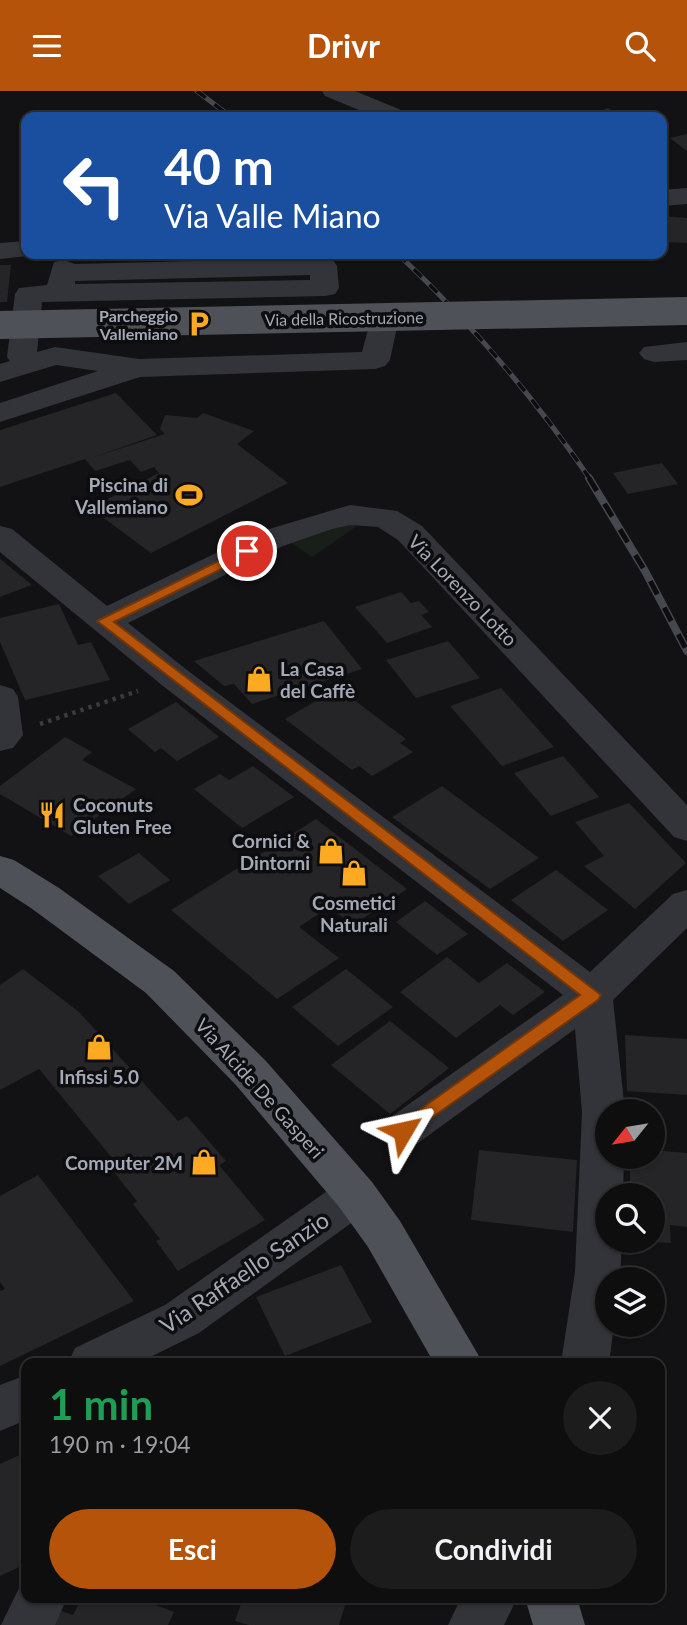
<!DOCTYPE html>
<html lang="it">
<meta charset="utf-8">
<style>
:root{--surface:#0e0e0f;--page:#1c1c1d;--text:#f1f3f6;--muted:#9b9c9e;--line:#2e2e2f;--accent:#b45309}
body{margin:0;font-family:Lato,sans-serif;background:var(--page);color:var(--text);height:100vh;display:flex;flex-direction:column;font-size:26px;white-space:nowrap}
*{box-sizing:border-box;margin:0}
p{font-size:23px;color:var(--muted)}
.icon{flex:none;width:38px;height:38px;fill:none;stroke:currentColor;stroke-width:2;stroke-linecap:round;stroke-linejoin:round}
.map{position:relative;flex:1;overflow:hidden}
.side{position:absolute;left:21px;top:1267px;width:644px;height:245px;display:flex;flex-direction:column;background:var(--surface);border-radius:14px;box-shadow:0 2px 5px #0004,0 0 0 2px var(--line)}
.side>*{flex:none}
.hud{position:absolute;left:21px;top:21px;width:646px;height:147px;border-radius:14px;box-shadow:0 2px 5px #0004,0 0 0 2px var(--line);background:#1a4fa0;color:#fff;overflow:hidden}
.needle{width:46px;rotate:240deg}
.controls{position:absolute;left:595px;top:1008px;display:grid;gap:14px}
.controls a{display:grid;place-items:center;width:70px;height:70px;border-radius:50%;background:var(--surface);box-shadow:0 2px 5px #0004,0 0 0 2px var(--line);font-size:35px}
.pin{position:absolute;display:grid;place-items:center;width:60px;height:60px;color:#fff;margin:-30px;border:4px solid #fff;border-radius:50%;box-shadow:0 2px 7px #0007}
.me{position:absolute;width:77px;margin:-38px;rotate:54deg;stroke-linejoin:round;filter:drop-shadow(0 0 5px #0008)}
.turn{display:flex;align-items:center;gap:24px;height:147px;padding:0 28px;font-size:32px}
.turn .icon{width:91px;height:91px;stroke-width:2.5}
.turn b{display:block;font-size:49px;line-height:60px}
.round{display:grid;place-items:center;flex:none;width:74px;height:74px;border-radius:37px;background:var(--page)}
.overview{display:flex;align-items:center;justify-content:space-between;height:119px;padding:0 28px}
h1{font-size:42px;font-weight:700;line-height:52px;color:#1e9e55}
.action{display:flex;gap:14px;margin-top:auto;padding:14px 28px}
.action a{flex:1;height:80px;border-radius:42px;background:var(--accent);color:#fff;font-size:28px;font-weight:700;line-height:80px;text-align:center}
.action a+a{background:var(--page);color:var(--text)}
header{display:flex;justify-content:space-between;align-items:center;height:91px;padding:0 28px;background:var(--accent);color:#fff;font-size:32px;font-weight:700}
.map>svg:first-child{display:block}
.green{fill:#181f19}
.building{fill:#252528}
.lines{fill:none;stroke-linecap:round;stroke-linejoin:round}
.path{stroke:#393b40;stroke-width:4.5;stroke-dasharray:3.5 5;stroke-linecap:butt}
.minor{fill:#333439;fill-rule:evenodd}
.major{fill:#4f5159;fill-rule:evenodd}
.rail-far1-casing{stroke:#46484f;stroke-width:5}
.rail-casing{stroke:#46484f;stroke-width:8}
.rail-far1{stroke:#0d0d0f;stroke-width:3.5;stroke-dasharray:11;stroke-linecap:butt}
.rail{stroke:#0d0d0f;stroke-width:5;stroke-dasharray:15;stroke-linecap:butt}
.major-bridge{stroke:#4f5159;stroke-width:28}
.route{fill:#b45309;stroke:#753606;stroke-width:2}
.labels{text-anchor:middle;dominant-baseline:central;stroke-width:7;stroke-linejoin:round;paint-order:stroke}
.far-poi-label{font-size:16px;font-weight:bold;fill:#a3a9b6;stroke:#0d0d0f;text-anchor:end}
.far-street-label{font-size:16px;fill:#a3a9b6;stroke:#0d0d0f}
.poi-label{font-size:19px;font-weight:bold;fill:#a3a9b6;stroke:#0d0d0f;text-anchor:end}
.street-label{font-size:19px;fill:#a3a9b6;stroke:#0d0d0f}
.near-street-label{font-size:23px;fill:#a3a9b6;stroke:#0d0d0f}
</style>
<header><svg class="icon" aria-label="menu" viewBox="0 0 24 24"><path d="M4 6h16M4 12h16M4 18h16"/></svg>Drivr<svg class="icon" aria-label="search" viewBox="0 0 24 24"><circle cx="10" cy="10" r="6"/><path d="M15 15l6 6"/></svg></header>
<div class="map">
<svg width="687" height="1534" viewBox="0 0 687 1534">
<rect width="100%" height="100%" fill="#121214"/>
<path class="green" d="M337 430 357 435 312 466 286 448Z"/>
<g class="building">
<path d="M608 17 625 26H584Z"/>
<path d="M687 43V60L670 47Z"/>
<path d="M662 125 687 127V152L662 151Z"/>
<path d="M0 174H11L7 211H0Z"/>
<path d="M116 302 157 344 91 367 165 343 160 338 165 324 197 327 203 322 254 340 237 353 288 392 151 462 90 417 159 382 154 376 141 381 130 369 95 380 85 368 0 396V339Z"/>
<path d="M662 372 678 393 628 403 613 382Z"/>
<path d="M0 468 32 494 0 506Z"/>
<path d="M401 501 411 512 419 510 429 521 421 524 432 536 387 552 355 516Z"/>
<path d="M59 513 78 554 91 551 110 589 25 609 0 551V527Z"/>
<path d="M324 530 362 578 252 613 234 593 224 595 194 570Z"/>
<path d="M448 550 480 587 416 607 386 569Z"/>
<path d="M338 597 406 648 400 652 413 661 372 685 359 675 352 679 285 628Z"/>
<path d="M501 597 554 656 502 675 450 615Z"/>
<path d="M176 611 219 646 177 670 161 657 155 661 128 638Z"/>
<path d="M65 646 92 661 82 669 136 698 71 745 0 703V695Z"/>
<path d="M563 665 599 706 551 725 514 682Z"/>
<path d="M253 675 294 706 242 737 194 698 220 683 229 689Z"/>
<path d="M442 695 539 767 490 798 392 726Z"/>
<path d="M629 712 686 772 635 818 584 775 604 765 575 731Z"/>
<path d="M316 728 407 798 353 834 329 816 299 836 339 867 277 908 171 819Z"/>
<path d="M139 762 170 789 129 813 98 785Z"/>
<path d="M556 779 608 819 563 850 511 809Z"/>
<path d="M425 810 468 843 437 864 396 831Z"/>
<path d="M447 866 479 892 507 872 545 901 513 924 500 914 456 947 400 901Z"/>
<path d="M23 878 79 921 178 1030 187 1025 226 1070 219 1074 265 1129 178 1180 156 1150 160 1148 133 1113 137 1110 105 1070 112 1067 39 978 0 999V894Z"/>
<path d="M346 878 393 916 338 955 292 916Z"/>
<path d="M390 930 449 977 390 1023 331 974Z"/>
<path d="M625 944 687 948V1004L627 1000Z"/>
<path d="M479 1059 577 1069 573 1141 471 1129Z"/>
<path d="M653 1059 687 1062V1136L670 1134 671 1152 653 1151V1104H630V1066H653Z"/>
<path d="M38 1084 134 1210 0 1275V1200L5 1198 0 1191V1105Z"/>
<path d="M341 1174 372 1231 285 1265 256 1206Z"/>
<path d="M26 1361V1473L0 1485V1373Z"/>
<path d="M82 1507H137L174 1521 168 1534H53L61 1520 73 1524Z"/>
<path d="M243 1507H347L339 1534H249L235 1530Z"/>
</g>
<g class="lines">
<path class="path" d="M40 633 138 600"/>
<g class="minor">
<path d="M322 0H355L406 21 409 26H376L325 5Z"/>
<path d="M687 97V113L662 115V99Z"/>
<path d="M26 150V163L36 164 0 168V152Z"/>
<path d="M323 167 333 169 337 175 339 197 335 203 325 205 42 211 37 261 55 256 139 268 362 261 369 235 336 233 332 227 336 221C354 216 377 215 395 220L399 226 390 269 385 275 375 278 140 286 0 331V312L98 280 56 274 0 291V273L10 270 7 266 15 203 19 197 47 194 54 171 64 169 75 173ZM310 184V189L75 193V190Z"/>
<path d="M687 251V269L654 271 644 268 639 262 644 256Z"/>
<path d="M350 414 397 420 422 435 687 714V750L674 746 398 449 378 436 350 434 332 438 283 455 128 532 187 579 590 881 673 803 687 799V837L613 909 625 1020H607V1066H624L623 1104H607V1150H622L620 1188H607V1234H614L609 1272H561L575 1181 582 1021 575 938 418 1052 403 1057 388 1052 381 1040 388 1028 563 904 163 595 0 461V435L12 438 107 515 259 441Z"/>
<path d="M0 594 13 598 18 606 23 644 13 657 0 660Z"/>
<path d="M356 1086 372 1091 378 1104 372 1117 199 1242 138 1272H68L75 1257 165 1214 340 1091Z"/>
<path d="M26 1284V1329L0 1340V1294Z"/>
<path d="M26 1488V1507H67L55 1534H1L23 1489Z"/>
<path d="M461 1507H517L504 1534H448Z"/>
</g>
<g class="major">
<path d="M0 765 14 769 59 797 174 880 265 969 372 1091 400 1130 483 1272H434L368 1156 340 1117 235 993 146 902 31 817 0 797Z"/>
<path d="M525 1507H577L585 1534H533Z"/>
</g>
<g class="rail-far1-casing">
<g id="rail-far1">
<path d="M197 0 231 26"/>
<path d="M398 163C471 232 534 306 590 388"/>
</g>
</g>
<g class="rail-casing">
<path id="rail" d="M589 387 645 480 687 560"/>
</g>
<use href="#rail-far1" class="rail-far1"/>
<use href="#rail" class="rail"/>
<path class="major-bridge" d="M0 234 687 220"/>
</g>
<path class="route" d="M247 456 252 457V463L114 531 601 904 598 909 403 1047 397 1045 394 1040 397 1035 580 904 97 530Z"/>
<defs>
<g id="parking-bare" transform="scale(2.1)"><path d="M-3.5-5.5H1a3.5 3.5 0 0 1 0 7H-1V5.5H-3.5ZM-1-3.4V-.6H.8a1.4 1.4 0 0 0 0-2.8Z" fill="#fdaa22" stroke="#0d0d0f" stroke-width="2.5" paint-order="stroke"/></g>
<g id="stadium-bare" transform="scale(2.1)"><path d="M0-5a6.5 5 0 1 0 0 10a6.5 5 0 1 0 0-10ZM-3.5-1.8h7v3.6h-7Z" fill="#fdaa22" stroke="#0d0d0f" stroke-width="2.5" paint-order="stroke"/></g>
<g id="shop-bare" transform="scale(2.1)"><path d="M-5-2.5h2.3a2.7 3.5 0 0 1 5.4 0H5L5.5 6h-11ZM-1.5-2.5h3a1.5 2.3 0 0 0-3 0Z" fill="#fdaa22" stroke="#0d0d0f" stroke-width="2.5" paint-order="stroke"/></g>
<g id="restaurant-bare" transform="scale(2.1)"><path d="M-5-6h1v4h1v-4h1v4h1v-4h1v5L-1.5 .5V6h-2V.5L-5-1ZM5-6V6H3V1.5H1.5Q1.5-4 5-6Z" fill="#fdaa22" stroke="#0d0d0f" stroke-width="2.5" paint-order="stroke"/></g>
</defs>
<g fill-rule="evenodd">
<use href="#parking-bare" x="199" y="233"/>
<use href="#stadium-bare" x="189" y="404"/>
<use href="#shop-bare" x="259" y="588"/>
<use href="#restaurant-bare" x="52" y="724"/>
<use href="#shop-bare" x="331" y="760"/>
<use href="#shop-bare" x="354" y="782"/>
<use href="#shop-bare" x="99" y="956"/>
<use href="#shop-bare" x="204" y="1071"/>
</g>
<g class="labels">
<g class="far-poi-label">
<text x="178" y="224">Parcheggio<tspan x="178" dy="18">Vallemiano</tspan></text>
</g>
<g class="far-street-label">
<text transform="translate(344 227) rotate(-1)">Via della Ricostruzione</text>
</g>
<g class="poi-label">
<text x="168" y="393">Piscina di<tspan x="168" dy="22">Vallemiano</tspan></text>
<text x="280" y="577" text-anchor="start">La Casa<tspan x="280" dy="22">del Caffè</tspan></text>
<text x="73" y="713" text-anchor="start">Coconuts<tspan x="73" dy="22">Gluten Free</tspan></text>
<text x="310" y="749">Cornici &amp;<tspan x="310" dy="22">Dintorni</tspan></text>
<text x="354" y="811" text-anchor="middle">Cosmetici<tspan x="354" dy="22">Naturali</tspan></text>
<text x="99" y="985" text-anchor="middle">Infissi 5.0</text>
<text x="183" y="1071">Computer 2M</text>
</g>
<g class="street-label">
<text transform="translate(463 499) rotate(46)">Via Lorenzo Lotto</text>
<text transform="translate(260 997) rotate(48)">Via Alcide De Gasperi</text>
</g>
<g class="near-street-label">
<text transform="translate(244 1181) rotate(-34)">Via Raffaello Sanzio</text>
</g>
</g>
</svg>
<div class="controls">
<a><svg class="needle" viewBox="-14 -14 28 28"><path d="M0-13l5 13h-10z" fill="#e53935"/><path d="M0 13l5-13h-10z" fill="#9b9c9e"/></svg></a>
<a><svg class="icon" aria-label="search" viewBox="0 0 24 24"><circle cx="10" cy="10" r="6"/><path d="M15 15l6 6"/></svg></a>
<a><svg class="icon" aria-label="layers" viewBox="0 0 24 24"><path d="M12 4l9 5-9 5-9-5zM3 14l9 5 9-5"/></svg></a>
</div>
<div class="pin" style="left:247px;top:460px;background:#d93025"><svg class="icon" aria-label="arrive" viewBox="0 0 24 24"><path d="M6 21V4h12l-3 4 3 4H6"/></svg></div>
<svg class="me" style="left:403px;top:1040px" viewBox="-20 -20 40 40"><path d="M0-17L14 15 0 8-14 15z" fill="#b45309" stroke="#fff" stroke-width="4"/></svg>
<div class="hud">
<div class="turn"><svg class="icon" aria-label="left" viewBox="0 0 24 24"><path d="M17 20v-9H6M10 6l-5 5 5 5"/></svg><div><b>40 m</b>Via Valle Miano</div></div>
</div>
<section class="side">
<div class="overview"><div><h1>1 min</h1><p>190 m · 19:04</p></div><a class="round"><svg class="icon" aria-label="close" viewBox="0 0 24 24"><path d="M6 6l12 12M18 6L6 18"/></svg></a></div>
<div class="action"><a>Esci</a><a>Condividi</a></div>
</section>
</div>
